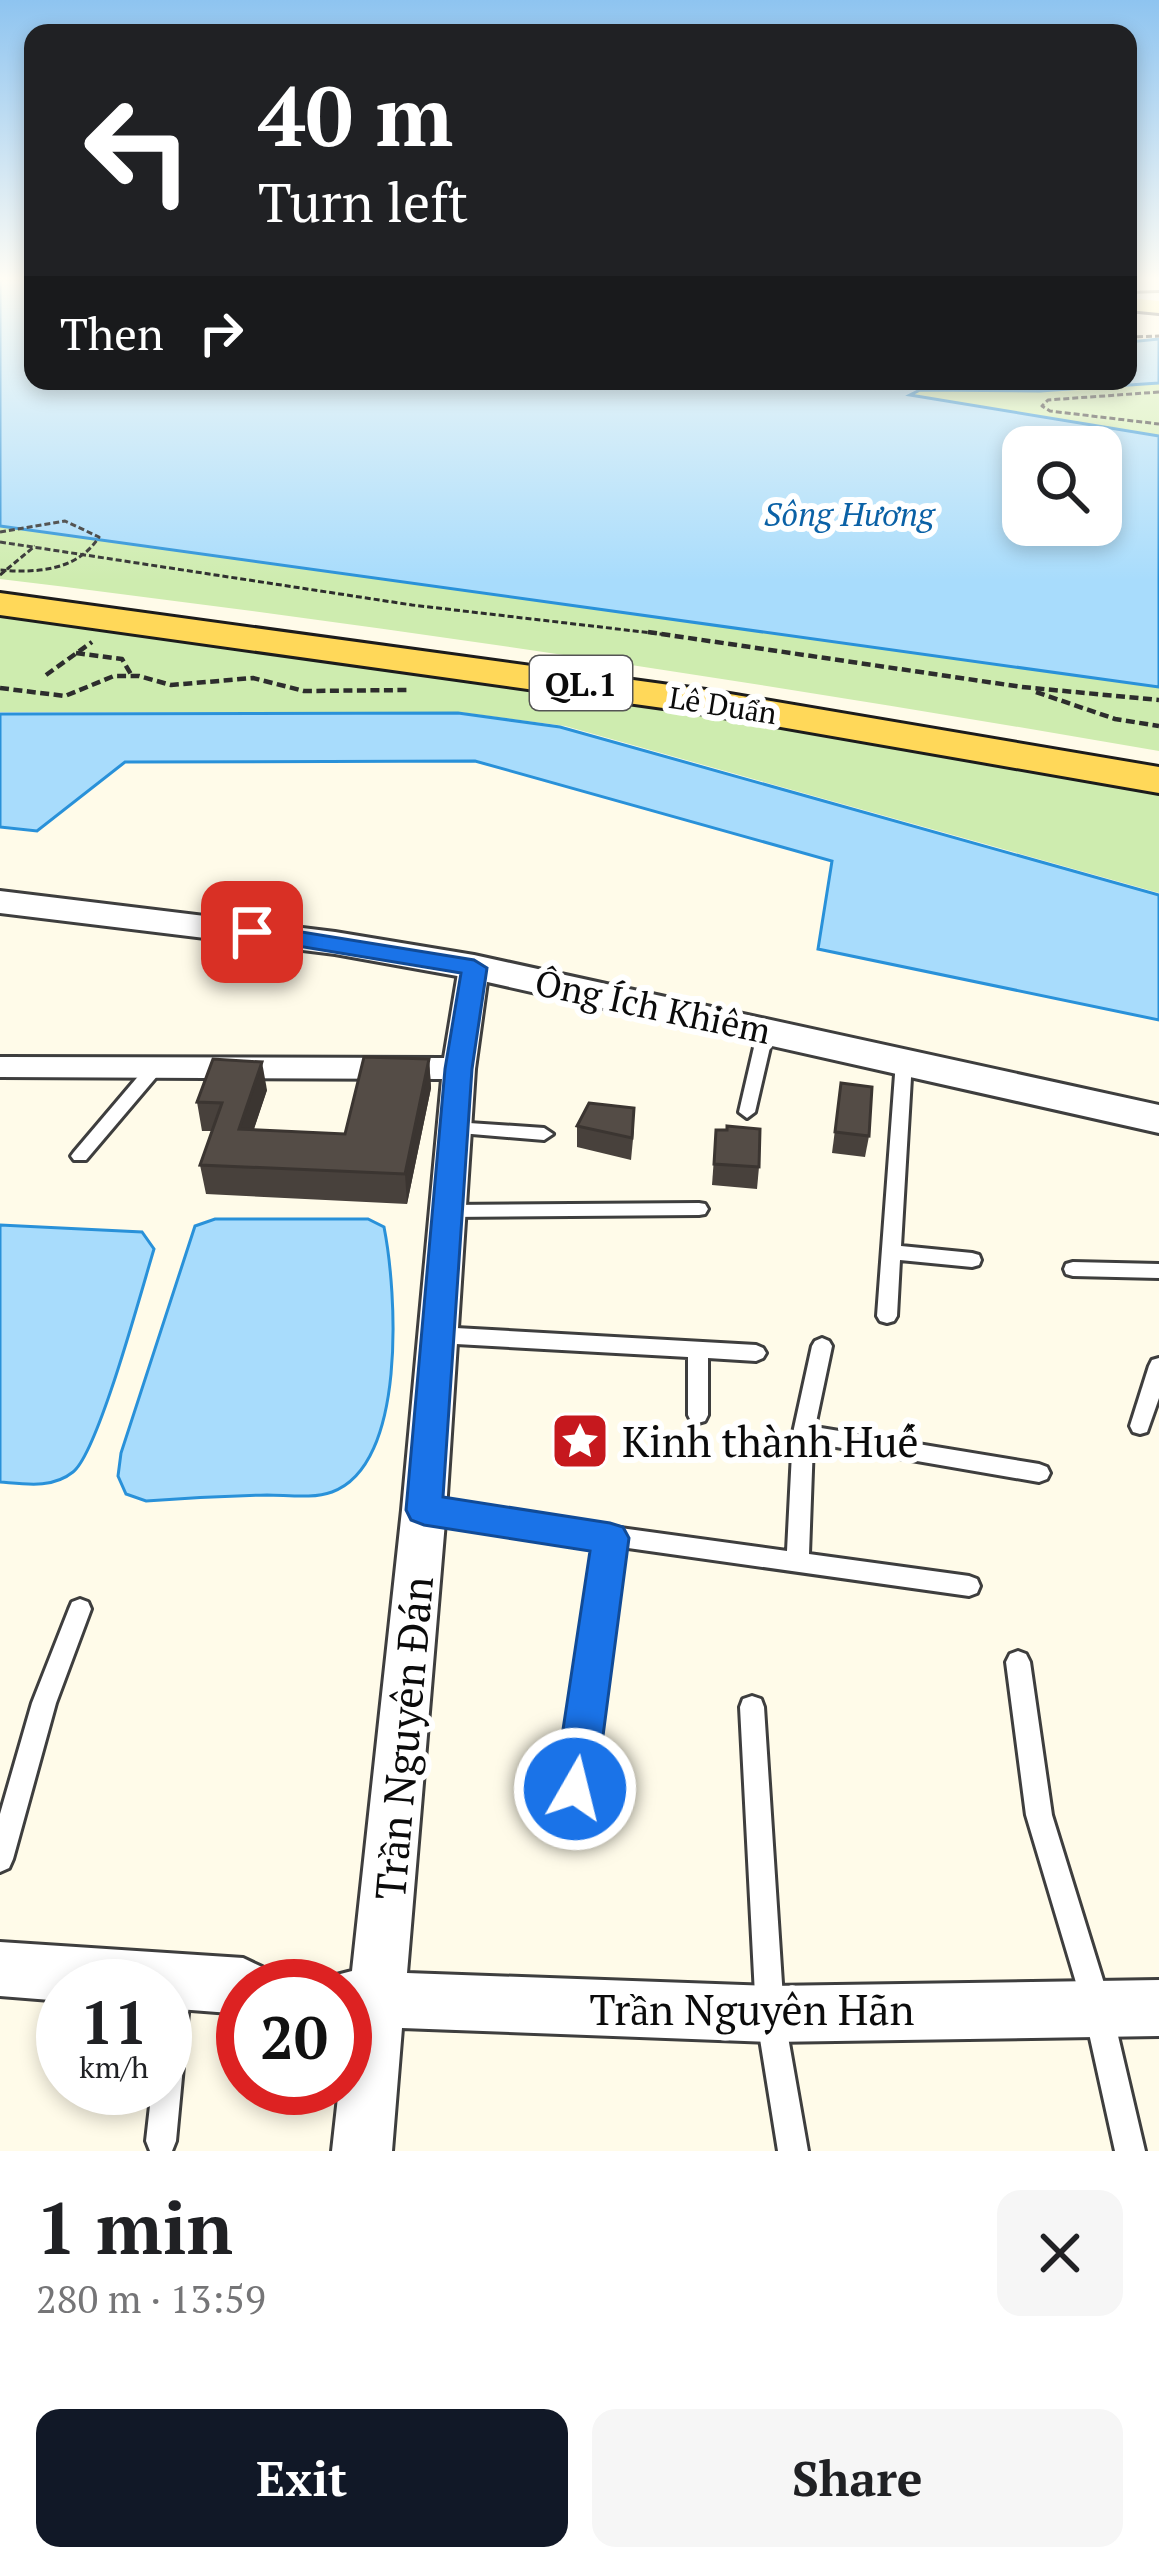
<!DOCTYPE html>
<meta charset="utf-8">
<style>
:root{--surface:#fff;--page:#f6f6f6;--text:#202124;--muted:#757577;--accent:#111827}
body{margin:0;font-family:"PT Serif",serif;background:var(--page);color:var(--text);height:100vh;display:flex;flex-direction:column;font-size:45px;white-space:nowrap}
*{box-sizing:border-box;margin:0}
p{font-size:39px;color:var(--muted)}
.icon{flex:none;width:66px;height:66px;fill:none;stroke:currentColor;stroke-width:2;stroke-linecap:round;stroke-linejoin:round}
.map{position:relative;height:2151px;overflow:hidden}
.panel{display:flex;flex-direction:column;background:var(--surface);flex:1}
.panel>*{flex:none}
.top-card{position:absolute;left:24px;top:24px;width:1113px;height:366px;border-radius:24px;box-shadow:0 6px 18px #0003;background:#202124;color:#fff;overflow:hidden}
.fabs{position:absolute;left:1002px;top:426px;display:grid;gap:24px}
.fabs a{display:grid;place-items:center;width:120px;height:120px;border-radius:24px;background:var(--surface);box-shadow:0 6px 18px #0003;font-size:60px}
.speed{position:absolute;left:36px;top:1959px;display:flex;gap:24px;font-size:60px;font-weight:700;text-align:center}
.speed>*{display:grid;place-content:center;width:156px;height:156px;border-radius:50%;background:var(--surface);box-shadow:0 6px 18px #0003;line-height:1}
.speed small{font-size:30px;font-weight:400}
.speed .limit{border:18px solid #d22;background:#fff;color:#111}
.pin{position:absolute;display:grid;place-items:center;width:102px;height:102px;color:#fff;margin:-51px;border-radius:24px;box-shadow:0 6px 18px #0006}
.me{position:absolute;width:132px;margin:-66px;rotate:8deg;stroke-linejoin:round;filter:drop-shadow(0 0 9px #0008)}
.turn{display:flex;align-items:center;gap:42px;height:252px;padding:0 36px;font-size:54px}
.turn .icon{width:156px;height:156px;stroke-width:2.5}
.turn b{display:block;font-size:84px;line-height:102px}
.then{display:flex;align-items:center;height:114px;padding:0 36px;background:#0003;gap:24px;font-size:45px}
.round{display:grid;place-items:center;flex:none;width:126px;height:126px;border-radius:24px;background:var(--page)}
.overview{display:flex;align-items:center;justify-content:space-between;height:204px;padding:0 36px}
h1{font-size:72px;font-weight:800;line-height:90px}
.cta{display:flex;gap:24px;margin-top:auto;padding:24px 36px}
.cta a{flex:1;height:138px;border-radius:24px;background:var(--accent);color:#fff;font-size:48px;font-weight:800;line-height:138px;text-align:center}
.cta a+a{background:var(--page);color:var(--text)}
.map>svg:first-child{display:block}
.green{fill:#ceecaf}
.water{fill:#a8dcfc;stroke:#2991d9;stroke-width:3;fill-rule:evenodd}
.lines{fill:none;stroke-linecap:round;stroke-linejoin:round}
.service-casing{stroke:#3e3e3e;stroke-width:6}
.minor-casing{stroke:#3e3e3e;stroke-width:6}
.tertiary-casing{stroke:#3e3e3e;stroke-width:6}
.secondary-casing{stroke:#2d2d2d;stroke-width:6}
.primary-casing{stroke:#1c1c1c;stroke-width:6}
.path-far1{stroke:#2d2d2d;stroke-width:3;stroke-dasharray:6 3;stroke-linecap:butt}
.path{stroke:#2d2d2d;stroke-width:4.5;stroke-dasharray:9 4.5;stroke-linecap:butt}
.service{fill:#fff;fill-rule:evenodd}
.minor{fill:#fff;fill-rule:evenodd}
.tertiary{fill:#fff;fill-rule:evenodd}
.secondary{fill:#fff6a4;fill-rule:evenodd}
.primary{fill:#ffd859;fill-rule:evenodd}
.wall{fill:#48413c}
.shaded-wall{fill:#3b3531}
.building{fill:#544c46;stroke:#3b3531;stroke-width:3}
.route{fill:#1a73e8;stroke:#114b97;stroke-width:3}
.labels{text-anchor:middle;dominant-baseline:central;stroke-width:12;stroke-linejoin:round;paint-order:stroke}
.far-street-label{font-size:30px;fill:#0b0b0b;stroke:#fff}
.far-water-label{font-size:33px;font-style:italic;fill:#0a61a6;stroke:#fff}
.shield{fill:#fff;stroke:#545454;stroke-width:3}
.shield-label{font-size:33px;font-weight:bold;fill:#0b0b0b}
.street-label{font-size:36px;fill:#0b0b0b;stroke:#fff}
.near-poi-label{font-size:42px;fill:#0b0b0b;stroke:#fff;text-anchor:start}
.near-street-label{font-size:42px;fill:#0b0b0b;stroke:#fff}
</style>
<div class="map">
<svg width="1159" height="2151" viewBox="0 0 1159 2151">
<rect width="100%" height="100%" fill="#fffbe9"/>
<g class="green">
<path d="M1159 383V436L910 395 920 390 1040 391Z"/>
<path d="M0 526 1159 687V751C774 684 388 626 0 579Z"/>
<path d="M0 611 740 718 1159 790V893L565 726 459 712H0Z"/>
</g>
<g class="water">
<path d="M0 280H33V381H1128V342L1159 339V383L1040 391 920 390 910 395 1159 436V687L0 526ZM1101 447V525H1023V447Z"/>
<path d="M458 713 560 727 1159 895V1020L818 949 832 861 475 761 125 762 37 831 0 827V714Z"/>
<path d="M215 1219H368L384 1227C397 1293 407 1465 332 1492 313 1499 287 1495 267 1495 227 1496 186 1498 146 1501L126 1494 118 1476 121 1453 195 1226Z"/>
<path d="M0 1225 142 1232 154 1249C142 1288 98 1453 73 1472 52 1489 25 1484 0 1482Z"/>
</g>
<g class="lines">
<g class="service-casing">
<g id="service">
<path d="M766 1025 774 1030 755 1112 747 1118 739 1112 758 1030Z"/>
<path d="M904 1056 912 1061 901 1246 972 1253 979 1255 981 1260 979 1265 972 1267 900 1260 897 1316 894 1321 887 1323 880 1321 877 1316 896 1061Z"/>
<path d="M158 1059 166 1064 164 1068 86 1160H74L71 1156 74 1152 152 1060Z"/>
<path d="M454 1122 544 1128 553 1134 544 1140 448 1132 445 1128Z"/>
<path d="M699 1203 705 1204 708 1209 705 1214 699 1215 447 1217 441 1216 438 1211 441 1206 447 1205Z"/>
<path d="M1073 1262 1159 1264V1278L1073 1276 1066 1274 1064 1269 1066 1264Z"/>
<path d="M438 1327 756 1345 763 1348 766 1353 763 1358 756 1361 708 1358V1415L705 1421 698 1423 691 1421 688 1415V1357L438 1343 431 1340 428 1335 431 1330Z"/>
<path d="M822 1338 829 1341 832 1346 815 1427 1039 1464 1047 1467 1050 1473 1047 1479 1039 1482 813 1443 809 1554 969 1576 977 1579 980 1586 977 1593 969 1596 621 1547 582 1831 578 1840 569 1844 560 1840 556 1831 599 1544 425 1519 417 1517 414 1510 417 1503 425 1501 787 1551 793 1433 812 1346 815 1341Z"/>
<path d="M1159 1358V1398L1147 1432 1140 1434 1133 1432 1130 1426 1149 1366 1152 1360Z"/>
<path d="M80 1599 88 1602 91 1609 56 1703 13 1859 9 1868 0 1872V1814L32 1703 69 1609 72 1602Z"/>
<path d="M1018 1651 1026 1654 1030 1662 1052 1815 1111 2006 1145 2151H1115L1083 2006 1026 1815 1006 1662 1010 1654Z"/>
<path d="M752 1696 761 1699 764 1707 784 2014 808 2151H778L756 2014 740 1707 743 1699Z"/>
<path d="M176 1978 186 1982 190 1992 176 2141 172 2151H150L146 2141 152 2088H165V1986L166 1982Z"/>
</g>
</g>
<g class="minor-casing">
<g id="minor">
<path d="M474 958 489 967 475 1069 446 1510 407 1973 770 1986 1159 1980V2036L770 2042 402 2028 392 2151H332L339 2088H345V1986H322L325 1978 352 1971 402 1510 442 1079 0 1077V1057L444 1058 459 967Z"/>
<path d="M0 1942 243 1958 262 1967 271 1986H243V2014L165 2008V1986H63V2001L0 1996Z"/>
</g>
</g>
<g class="tertiary-casing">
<g id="tertiary">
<path d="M1159 293V303L1128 304V294Z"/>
<path d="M0 891 335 932 474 955 1159 1105V1133L474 979 335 954 0 913Z"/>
</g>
</g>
<g class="secondary-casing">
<path id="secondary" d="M1128 298 1159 301V313L1128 310Z"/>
</g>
<g class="primary-casing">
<path id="primary" d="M0 593 706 690 1159 767V793L706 714 0 615Z"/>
</g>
<g class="path-far1">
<path d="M1128 337 1159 336"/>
<path d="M1159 392 1048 400 1042 406 1050 411 1159 424"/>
<path d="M0 532 65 521 99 537C77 571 37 573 0 570"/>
<path d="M0 542 412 605 669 635"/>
<path d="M0 575 35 546"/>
</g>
<g class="path">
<path d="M648 632 1022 687 1159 700"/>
<path d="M76 653 122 659 132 676"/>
<path d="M46 675 92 642"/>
<path d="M0 688 65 696 114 676H139L171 685 253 678 304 691 409 690"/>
<path d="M1036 692 1115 719 1159 726"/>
</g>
<use href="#service" class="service"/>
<use href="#minor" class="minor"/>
<use href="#tertiary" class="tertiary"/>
<use href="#secondary" class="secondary"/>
<use href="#primary" class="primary"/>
</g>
<g class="wall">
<path d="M429 1059 431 1088 407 1204 206 1194 200 1165 212 1131H202L197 1102 267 1090 254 1129 345 1134Z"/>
<path d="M841 1083 869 1136 865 1157 832 1153Z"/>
<path d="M577 1126 634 1129 631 1160 577 1147Z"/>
<path d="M716 1130 759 1167 757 1189 712 1185Z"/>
</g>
<g class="shaded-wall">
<path d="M429 1059 431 1088 407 1204 405 1174Z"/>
<path d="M262 1062 267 1090 244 1158 239 1129Z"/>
</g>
<g class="building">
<path d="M364 1057 429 1059 405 1174 200 1165 222 1103 197 1102 213 1059 262 1062 239 1129 345 1134Z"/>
<path d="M841 1083 872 1087 869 1136 835 1132Z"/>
<path d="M589 1103 634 1108 632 1138 577 1126Z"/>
<path d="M727 1126 760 1129 759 1167 714 1164 716 1130H727Z"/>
</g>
<linearGradient id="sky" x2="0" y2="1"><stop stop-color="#8ec4f0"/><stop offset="0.48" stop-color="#fffdf5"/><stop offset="1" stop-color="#fffdf5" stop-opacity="0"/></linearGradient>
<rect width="1159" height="581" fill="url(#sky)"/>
<path class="route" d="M252 924 474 960 487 968 472 1069 443 1497 610 1523 623 1527 629 1538 596 1789 590 1803 575 1809 560 1803 554 1789 590 1551 424 1525 411 1520 406 1510 445 1069 461 973 243 937 239 932Z"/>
<defs>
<g id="sight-square" transform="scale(3)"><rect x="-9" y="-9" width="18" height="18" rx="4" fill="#c6181e" stroke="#fff"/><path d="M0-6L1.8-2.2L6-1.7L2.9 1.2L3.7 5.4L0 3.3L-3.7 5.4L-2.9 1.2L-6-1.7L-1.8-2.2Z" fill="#fff"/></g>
</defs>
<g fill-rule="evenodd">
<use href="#sight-square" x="580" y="1441"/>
</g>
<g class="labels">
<g class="far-street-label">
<text transform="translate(723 705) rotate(9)">Lê Duẩn</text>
</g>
<g class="far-water-label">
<text x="849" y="513">Sông Hương</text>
</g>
<rect class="shield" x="530" y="656" width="102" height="54" rx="9"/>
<g class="shield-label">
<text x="581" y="683">QL.1</text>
</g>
<g class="street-label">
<text transform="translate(653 1006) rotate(12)">Ông Ích Khiêm</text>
</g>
<g class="near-poi-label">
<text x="622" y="1441">Kinh thành Huế</text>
</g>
<g class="near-street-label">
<text transform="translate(403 1738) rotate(-85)">Trần Nguyên Đán</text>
<text x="752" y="2009">Trần Nguyên Hãn</text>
</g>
</g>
</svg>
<div class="fabs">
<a><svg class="icon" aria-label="search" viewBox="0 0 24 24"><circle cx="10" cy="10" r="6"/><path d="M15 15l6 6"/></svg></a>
</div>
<div class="speed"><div>11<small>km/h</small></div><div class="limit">20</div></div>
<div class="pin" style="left:252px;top:932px;background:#d93025"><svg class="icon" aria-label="arrive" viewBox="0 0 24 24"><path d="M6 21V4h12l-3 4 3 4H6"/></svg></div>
<svg class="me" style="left:575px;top:1789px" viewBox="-20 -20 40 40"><circle r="17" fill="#1a73e8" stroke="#fff" stroke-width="3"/><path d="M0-11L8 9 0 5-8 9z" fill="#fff"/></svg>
<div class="top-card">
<div class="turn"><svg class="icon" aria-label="left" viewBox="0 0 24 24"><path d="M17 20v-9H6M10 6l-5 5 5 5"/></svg><div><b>40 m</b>Turn left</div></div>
<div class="then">Then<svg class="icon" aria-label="right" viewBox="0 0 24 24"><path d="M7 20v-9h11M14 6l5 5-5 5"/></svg></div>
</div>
</div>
<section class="panel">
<div class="overview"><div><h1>1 min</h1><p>280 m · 13:59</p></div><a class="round"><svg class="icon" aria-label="close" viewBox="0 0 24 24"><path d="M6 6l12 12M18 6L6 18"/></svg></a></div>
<div class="cta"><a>Exit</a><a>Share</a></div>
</section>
